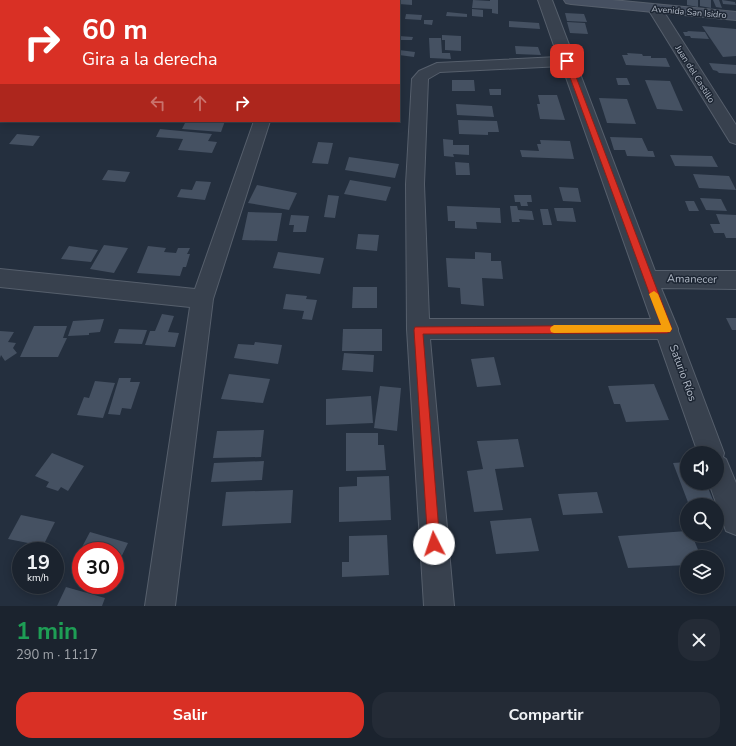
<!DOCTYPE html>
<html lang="es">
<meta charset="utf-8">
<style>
:root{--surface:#1b232e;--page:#242b36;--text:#f1f3f6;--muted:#a0a4aa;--line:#39404a;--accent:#d93025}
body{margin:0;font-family:"Nunito Sans",sans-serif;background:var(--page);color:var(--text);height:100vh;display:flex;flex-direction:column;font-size:15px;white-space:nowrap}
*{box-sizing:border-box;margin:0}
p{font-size:13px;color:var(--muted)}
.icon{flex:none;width:22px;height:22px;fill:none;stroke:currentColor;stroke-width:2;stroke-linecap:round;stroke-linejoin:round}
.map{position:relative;height:606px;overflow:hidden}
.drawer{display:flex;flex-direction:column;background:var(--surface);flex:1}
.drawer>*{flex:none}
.hud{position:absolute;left:0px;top:0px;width:400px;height:122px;box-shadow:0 2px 10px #0003,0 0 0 1px var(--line);background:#d93025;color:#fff;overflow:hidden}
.tools{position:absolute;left:680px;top:446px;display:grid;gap:8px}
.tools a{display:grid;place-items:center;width:44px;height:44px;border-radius:50%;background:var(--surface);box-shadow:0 2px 10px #0003,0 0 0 1px var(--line);font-size:20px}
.speed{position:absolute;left:12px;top:542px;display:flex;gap:8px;font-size:20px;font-weight:700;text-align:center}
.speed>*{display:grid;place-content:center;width:52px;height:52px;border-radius:50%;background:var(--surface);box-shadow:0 2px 10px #0003,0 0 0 1px var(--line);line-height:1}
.speed small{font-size:10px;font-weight:400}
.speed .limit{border:6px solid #d22;background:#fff;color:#111}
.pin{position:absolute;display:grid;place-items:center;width:34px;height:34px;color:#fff;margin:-17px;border-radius:8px;box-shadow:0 2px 6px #0006}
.me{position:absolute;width:44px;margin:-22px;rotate:356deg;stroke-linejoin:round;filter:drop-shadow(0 0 3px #0008)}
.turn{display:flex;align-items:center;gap:14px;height:84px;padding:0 16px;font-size:18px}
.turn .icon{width:52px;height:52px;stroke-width:2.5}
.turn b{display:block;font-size:28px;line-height:34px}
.lanes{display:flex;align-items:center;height:38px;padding:0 16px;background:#0003;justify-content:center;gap:20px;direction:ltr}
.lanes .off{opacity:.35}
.round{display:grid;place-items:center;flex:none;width:42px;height:42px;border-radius:16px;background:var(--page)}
.head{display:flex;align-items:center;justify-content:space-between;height:68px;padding:0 16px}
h1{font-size:24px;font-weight:700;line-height:30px;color:#1e9e55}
.primary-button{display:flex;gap:8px;margin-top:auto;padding:8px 16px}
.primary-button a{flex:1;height:46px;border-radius:16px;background:var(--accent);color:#fff;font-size:16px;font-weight:700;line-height:46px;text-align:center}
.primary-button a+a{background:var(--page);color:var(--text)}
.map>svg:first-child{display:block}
.building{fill:#455162}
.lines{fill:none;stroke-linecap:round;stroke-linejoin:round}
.service-casing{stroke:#565f6c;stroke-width:2}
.minor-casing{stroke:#565f6c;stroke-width:2}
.secondary-casing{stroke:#565f6c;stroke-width:2}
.service{fill:#38414e;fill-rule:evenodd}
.minor{fill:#38414e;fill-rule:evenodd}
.secondary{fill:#465061;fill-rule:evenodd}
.route{fill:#d93025;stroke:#8d1f18}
.slow{fill:#f59e0b}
.labels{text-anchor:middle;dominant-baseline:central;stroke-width:3;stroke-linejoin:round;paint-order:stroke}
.far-street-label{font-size:9px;fill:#b4bcc9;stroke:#1d2633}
.street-label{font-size:11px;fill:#b4bcc9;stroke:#1d2633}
</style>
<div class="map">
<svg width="736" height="606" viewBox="0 0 736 606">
<rect width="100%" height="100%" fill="#242f3e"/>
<g class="building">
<path d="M399 0H412V5L399 4Z"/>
<path d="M473 0 490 1V0H498V14L492 13V9L472 8Z"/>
<path d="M687 0H698V7L687 5Z"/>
<path d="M700 0H711V8L700 6Z"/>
<path d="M713 0H719L722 8 716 7Z"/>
<path d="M722 0 735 2 736 5 723 4Z"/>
<path d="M472 9 483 10V17L472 16Z"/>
<path d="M447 12 467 14V17L446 16Z"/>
<path d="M565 13 584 14 587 22 567 21Z"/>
<path d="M406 14 422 15 421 20 405 19Z"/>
<path d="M424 20H433L432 25 424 24Z"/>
<path d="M509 21 539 23 540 29 509 27Z"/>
<path d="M567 22 585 23 588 34 570 33Z"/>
<path d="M702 26 736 29V56L723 57Z"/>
<path d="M687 31 705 32 709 39 691 38 690 36H685L683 32H688Z"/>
<path d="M442 35 461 36V51L445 50V40H442Z"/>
<path d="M399 36 413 37 412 40H399Z"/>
<path d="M429 38H441L442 53H450L451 59 430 58Z"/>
<path d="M515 46 538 47 541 55 516 54Z"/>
<path d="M399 50 415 52 414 57 399 55Z"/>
<path d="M627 53 642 54 643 56H651V58H666L670 67 626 65 622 55H628Z"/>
<path d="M709 63 736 65V74L719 73 717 71 713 70Z"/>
<path d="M616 78H627L630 85H618Z"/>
<path d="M452 80H474L475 91H452Z"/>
<path d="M645 80 670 81 683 111 657 109Z"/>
<path d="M489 89H501V95H490Z"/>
<path d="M538 95H557L565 120 540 119 537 104H540Z"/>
<path d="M599 98 627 99 636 124 607 123Z"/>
<path d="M456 104 492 106 494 117 457 115Z"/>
<path d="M458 120 497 121 499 132H488V135L459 134Z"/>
<path d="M186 121H225L221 132 182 129Z"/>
<path d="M160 129 212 134 208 141 217 142 212 153 178 150 183 139 156 137Z"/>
<path d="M17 134 40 136 33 146 9 144Z"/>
<path d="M610 137 642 138 648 151H653L655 157 627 156 625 150H614Z"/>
<path d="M443 139 453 140V145H469V155L453 154 454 157 444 156Z"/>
<path d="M540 140 570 141 574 159 522 157 520 150 539 151 537 144H541Z"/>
<path d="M318 142 333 143 328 164 312 163Z"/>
<path d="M670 155 712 156 718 167 675 166Z"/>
<path d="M349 157 399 164 395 178 345 170Z"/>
<path d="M455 162 469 163 470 175H456Z"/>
<path d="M108 170 130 172 125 182 102 180Z"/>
<path d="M693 174 729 176 736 190 699 188Z"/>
<path d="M350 180 391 187 386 201 344 194Z"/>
<path d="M196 181 211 182 205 200 177 197 181 189 192 190Z"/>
<path d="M257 185 297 193 289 210 248 203Z"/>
<path d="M559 187 578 188 581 202 563 201Z"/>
<path d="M328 195 339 196 335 218 324 217Z"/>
<path d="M514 195H531L532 202H527L528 206H521L520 202H515Z"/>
<path d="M700 198 721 199 727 211 706 210Z"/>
<path d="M685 201H694L699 211H689Z"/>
<path d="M447 206 500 208 501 223 476 222 477 229 455 228V221H448Z"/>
<path d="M510 206H517L518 210 532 211 534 220 519 219 520 222H512Z"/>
<path d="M554 208H573L576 222 557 221Z"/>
<path d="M540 209H548L552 225H543Z"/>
<path d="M248 212 282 213 277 241 242 240Z"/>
<path d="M716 214 736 215V238H726L724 233H714L710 224H720Z"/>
<path d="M291 215 309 216 306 232H293L294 225H289Z"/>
<path d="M358 234 379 235 377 251 356 249Z"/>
<path d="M104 245 128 248 114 273 90 269Z"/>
<path d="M69 246 98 250 91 262 61 259Z"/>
<path d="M148 246 166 248 164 252 176 253 178 248H190L187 254H190L186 267H183L180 276 137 273Z"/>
<path d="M278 252 324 258 320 274 273 268Z"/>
<path d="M475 252 491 253V261H501L503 279 482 278 484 306 461 304 460 288 448 287 446 258 475 259Z"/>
<path d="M353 287H377V308H352Z"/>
<path d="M286 294 307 296 306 299 317 300 312 320 302 319 304 311 283 309Z"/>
<path d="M162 314 174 316 168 332 179 333 175 347 145 345 150 331H155Z"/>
<path d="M726 318H736V330H732Z"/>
<path d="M104 319 100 332 89 333V335L68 336 73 321Z"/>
<path d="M34 326H67L63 338H67L58 357H20Z"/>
<path d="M119 329 147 330 142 344 114 343Z"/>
<path d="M343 329H382V351H342Z"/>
<path d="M0 331 14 332 8 342 16 343 13 348 17 353 5 361 1 355 0 358Z"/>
<path d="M255 342 282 345 278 364 234 358 238 344 254 345Z"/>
<path d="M344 353 374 355 373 372 342 370Z"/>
<path d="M494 357 501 385 477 387 471 359Z"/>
<path d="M229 374 270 379 263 403 221 399Z"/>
<path d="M119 378H131L130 382H140L131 409 122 408 120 415 108 414Z"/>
<path d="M95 381 115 383 103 418 77 415 84 397 89 398Z"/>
<path d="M654 384 669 420 626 422 620 404H614L608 386Z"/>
<path d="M380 386 401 388 397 431 374 428Z"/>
<path d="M371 396 373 423 326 425V399Z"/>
<path d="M264 430 261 457 213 458 217 431Z"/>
<path d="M346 433H378V445H384L386 470 346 471Z"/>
<path d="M518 439 524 467 495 469 503 510 474 512 467 471 483 469 477 441Z"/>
<path d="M52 453 84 466 68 491 61 487 58 491 46 487 49 482 35 476Z"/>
<path d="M264 461 262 480 211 482 214 463Z"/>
<path d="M687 462V483H706L715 505H689L673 463Z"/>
<path d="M389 476 391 520 339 522V487L357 486V477Z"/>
<path d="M293 490 291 523 222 526 226 492Z"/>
<path d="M597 492 603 513 563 515 558 494Z"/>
<path d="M21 515 55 522 43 546 8 539Z"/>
<path d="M531 518 539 551 496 554 490 521Z"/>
<path d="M687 531V535H692L701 557H687V565L628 568 618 536Z"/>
<path d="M90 532 128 543 115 570V551H81V565L74 562Z"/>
<path d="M387 535 389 575 342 577V562H349V536Z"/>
<path d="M66 587 105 598 102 606H57Z"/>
</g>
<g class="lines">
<g class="service-casing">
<rect id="service" x="157" y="0" width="8" height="1"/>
</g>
<g class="minor-casing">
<g id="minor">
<path d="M88 0H102L87 1Z"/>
<path d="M304 0H318L303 1Z"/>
<path d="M538 0H552L655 271H736V289L661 288 678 329V331L724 453 723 457 726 459 736 483V535L726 531 709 483H717V453H698L658 339H430L454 606H424L407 329 406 184 412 79 419 71 437 63 558 57ZM562 66 651 319H429L424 184 428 79 440 72Z"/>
<path d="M655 5 660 6 662 9 736 125V144L730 142 648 9 650 6Z"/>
<rect x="0" y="6" width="1" height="8"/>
<path d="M1 88V99H0V89Z"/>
<path d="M254 121H270L213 299 175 606H145L190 307 0 287V269L195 289Z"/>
</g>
</g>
<g class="secondary-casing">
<path id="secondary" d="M564 0H612L736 12V20L571 4 566 3Z"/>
</g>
<use href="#service" class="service"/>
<use href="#minor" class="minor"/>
<use href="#secondary" class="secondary"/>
</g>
<path class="route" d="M564 60 570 61 672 329 670 332 667 333 423 334 440 544 438 549 434 551 430 549 428 544 414 330 415 327 661 325 564 61Z"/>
<path class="slow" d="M654 291 658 294 672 329 670 332 554 333 551 332 550 329 551 327 554 325H661L649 294Z"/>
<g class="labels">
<g class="far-street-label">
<text transform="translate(689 12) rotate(5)">Avenida San Isidro</text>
<text transform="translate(695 74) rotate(58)">Juan del Castillo</text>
</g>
<g class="street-label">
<text transform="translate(692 279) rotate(1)">Amanecer</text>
<text transform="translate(683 373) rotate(70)">Saturio Ríos</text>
</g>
</g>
</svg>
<div class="tools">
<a><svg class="icon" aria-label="sound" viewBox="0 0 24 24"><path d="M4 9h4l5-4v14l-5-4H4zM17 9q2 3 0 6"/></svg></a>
<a><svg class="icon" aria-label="search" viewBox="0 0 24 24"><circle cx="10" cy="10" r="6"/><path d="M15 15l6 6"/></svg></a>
<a><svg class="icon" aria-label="layers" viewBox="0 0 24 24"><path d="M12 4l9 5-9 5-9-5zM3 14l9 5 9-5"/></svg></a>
</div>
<div class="speed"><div>19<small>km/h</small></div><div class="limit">30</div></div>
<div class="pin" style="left:567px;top:61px;background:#d93025"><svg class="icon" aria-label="arrive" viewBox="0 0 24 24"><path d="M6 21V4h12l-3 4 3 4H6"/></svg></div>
<svg class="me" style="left:434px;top:544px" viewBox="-20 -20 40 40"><circle r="19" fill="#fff"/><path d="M0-13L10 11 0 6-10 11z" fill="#d93025"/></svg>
<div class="hud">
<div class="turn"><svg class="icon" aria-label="right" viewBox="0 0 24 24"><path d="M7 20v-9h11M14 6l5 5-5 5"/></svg><div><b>60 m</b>Gira a la derecha</div></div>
<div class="lanes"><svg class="icon off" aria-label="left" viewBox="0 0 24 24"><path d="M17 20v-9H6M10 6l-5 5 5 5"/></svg><svg class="icon off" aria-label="ahead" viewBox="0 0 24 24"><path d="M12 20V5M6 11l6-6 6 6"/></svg><svg class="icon" aria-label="right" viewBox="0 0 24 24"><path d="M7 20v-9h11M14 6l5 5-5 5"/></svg></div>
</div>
</div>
<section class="drawer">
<div class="head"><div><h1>1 min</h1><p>290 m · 11:17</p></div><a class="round"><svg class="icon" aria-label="close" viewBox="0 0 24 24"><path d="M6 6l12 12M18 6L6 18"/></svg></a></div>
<div class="primary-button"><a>Salir</a><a>Compartir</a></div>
</section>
